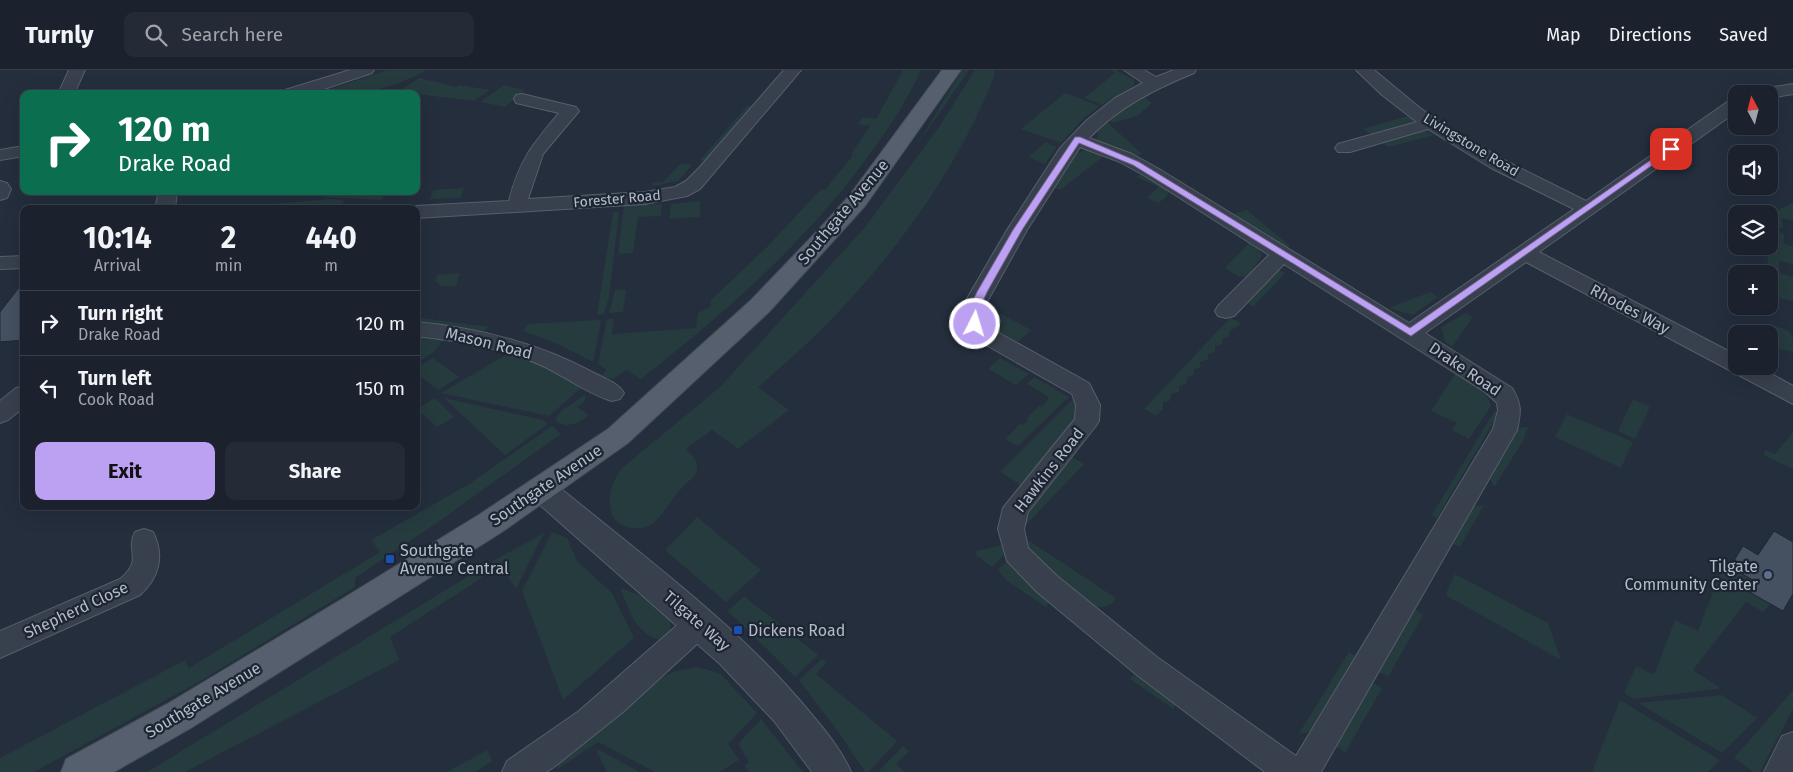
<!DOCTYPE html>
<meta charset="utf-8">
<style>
:root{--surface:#1b222e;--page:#242a36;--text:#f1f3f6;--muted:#a0a4aa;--line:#393f4a;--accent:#bca0f2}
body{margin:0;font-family:"Fira Sans",sans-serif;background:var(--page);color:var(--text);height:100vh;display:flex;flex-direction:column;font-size:19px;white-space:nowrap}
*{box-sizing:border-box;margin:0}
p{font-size:16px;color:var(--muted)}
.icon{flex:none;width:28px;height:28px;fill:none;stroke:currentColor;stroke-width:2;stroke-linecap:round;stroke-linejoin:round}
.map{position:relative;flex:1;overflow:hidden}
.sheet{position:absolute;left:20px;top:135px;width:400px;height:305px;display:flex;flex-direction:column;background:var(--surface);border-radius:10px;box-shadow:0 5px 20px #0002,0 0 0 1px var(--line)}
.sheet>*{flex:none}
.hud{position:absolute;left:20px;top:20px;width:400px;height:105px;border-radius:10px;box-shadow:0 5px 20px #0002,0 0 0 1px var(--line);background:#0b6e4f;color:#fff;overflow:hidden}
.needle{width:32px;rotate:353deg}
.tools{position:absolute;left:1728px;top:15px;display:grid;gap:10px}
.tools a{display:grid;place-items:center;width:50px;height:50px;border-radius:10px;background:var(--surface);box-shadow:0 5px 20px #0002,0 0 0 1px var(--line);font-size:25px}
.pin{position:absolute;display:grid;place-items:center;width:42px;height:42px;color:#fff;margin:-21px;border-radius:10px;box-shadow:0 2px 8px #0006}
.me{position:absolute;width:55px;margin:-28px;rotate:5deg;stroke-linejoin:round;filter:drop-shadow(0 0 4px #0008)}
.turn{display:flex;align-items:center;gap:18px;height:105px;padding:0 15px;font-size:22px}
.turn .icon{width:65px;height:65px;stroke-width:2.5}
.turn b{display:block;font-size:35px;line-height:42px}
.eta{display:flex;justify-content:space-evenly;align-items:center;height:85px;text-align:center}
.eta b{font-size:30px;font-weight:700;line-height:35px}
.primary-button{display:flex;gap:10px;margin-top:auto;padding:10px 15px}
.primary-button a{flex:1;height:58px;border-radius:10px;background:var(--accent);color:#111;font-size:20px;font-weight:700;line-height:58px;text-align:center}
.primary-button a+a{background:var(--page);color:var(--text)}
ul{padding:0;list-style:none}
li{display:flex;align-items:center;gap:15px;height:65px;padding:0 15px;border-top:1px solid var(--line)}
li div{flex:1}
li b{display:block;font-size:19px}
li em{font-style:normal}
header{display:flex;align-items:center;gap:30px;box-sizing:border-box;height:70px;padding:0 25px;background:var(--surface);border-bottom:1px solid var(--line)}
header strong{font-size:24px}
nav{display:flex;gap:28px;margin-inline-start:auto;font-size:18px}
.search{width:350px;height:45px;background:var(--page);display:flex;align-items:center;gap:12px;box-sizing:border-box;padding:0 18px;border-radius:10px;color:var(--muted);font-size:19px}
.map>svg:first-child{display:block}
.green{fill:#263b3e}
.building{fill:#455061;stroke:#1f2734}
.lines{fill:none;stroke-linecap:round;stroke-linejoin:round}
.minor-casing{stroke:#565e6b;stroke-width:2}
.tertiary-casing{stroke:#565e6b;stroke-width:2}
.primary-casing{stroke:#414956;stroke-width:2}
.minor{fill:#38404d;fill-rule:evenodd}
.tertiary{fill:#38404d;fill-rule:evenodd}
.primary{fill:#565f6d;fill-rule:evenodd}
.route{fill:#bca0f2;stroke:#7a689d}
.transit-dot{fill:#1a4fb4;stroke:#1d2532;stroke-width:2}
.service-dot{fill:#5c6f8a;stroke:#1d2532;stroke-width:2}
.labels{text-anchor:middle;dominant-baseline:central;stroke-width:4.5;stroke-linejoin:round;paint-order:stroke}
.far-street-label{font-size:14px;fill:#b4bbc8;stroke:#1d2532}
.street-label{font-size:16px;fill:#b4bbc8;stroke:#1d2532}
.poi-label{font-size:16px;fill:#b4bbc8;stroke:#1d2532;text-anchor:start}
</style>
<header>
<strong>Turnly</strong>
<div class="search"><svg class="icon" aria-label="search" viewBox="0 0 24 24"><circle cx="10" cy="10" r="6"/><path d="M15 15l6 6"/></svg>Search here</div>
<nav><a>Map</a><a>Directions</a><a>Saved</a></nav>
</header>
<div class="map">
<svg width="1793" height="702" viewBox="0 0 1793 702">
<rect width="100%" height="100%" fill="#242e3d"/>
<g class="green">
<path d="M387 0H426C394 21 353 24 316 24Z"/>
<path d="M903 0H921C908 29 891 55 872 81 808 171 727 241 641 309L626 300 614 309 600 307 607 300 598 294 607 249H614L612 264 696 258 698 243 711 236V230L769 175 821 119 825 120 828 116 853 85 851 84 870 56 858 54 863 47 876 49Z"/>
<path d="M962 0H969L916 77Z"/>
<path d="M975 0H995L994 7C946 127 857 235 758 317L789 340 738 379 712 360 686 379C691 384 698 389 697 398 697 405 692 408 687 413 673 425 666 443 652 454 650 456 644 458 641 458 602 461 604 420 622 398L720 317 866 156 941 54Z"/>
<path d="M1111 0H1116L1134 10V16L1102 35 1084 28 1115 3Z"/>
<path d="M419 8 457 17 459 15 490 20 474 31 416 24H395Z"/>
<path d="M504 15 525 20 505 37 480 32Z"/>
<path d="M1065 23 1100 36 1085 47 1061 73 1021 59Z"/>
<path d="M1144 27 1152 33 1137 46 1112 53 1110 51 1115 46Z"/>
<path d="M748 35 754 36 708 90 699 91Z"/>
<path d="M1408 46 1415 52 1413 55 1373 66 1363 59Z"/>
<path d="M1107 52 1142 84 1135 86 1095 69 1098 67 1097 60Z"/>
<path d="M1422 60 1434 65 1389 77 1381 72Z"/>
<path d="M1046 72 1057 77 1045 94 1028 87Z"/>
<path d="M1089 79 1105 85 1060 120 1055 118 1077 83Z"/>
<path d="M681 93 692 95 678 111 653 116V113L663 112Z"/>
<path d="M1141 104 1167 120 1168 125 1159 133 1147 128 1159 117 1136 107Z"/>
<path d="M464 118 461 128 430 129 433 120Z"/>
<path d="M326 121H385L382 130 324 127Z"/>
<path d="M331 129 344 130 341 139H211Z"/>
<path d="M700 131V147L669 149 671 134Z"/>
<path d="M1793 133V151L1782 148 1783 158H1779V162L1784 163V174L1793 176V194L1779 191 1780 203 1793 207V231L1769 226V204H1767L1770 143Z"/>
<path d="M662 134 661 146 638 147 633 183 618 184 624 136Z"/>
<path d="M1247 140 1290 176 1284 178 1229 145Z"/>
<path d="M613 142H619L609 227 604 244 597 245Z"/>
<path d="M1249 173 1257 178 1262 186 1248 206 1239 207 1225 198Z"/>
<path d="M1277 199 1285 203 1253 237 1247 232Z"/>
<path d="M460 203 456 216H442L435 211 437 205Z"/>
<path d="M615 220H626L623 242 609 243Z"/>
<path d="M1430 222 1438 227 1413 245 1389 238Z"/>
<path d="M987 236 1031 260 1018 272C1001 262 982 258 987 236Z"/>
<path d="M1466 243 1473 247 1452 277 1445 271 1441 257Z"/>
<path d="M422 248 489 257 482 262 420 253Z"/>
<path d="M1230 248 1242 253 1230 261 1229 266 1222 269V274L1215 276V282L1208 284V290L1200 292 1201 297 1194 300V305L1187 307 1186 314 1179 316V322L1171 324 1170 331 1163 332V339L1156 346 1144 339Z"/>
<path d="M598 250 601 251 593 292 551 271 523 261 528 254Z"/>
<path d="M1774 256C1793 261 1793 261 1793 282L1779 279Z"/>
<path d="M416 265 441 268 442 271 434 282 416 293Z"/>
<path d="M509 283 537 292 582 317 549 346 441 323Z"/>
<path d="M433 288 459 307 438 320 416 303V298Z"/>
<path d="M1000 288 1029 304 1016 315 988 299Z"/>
<path d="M1455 304C1468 312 1488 320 1491 336L1469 369 1452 360 1457 353 1431 341Z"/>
<path d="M1034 307 1069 327 1018 376 1005 369 1020 354 1023 355 1028 350 1026 349 1039 336 1042 337 1049 327 1027 314Z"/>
<path d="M586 324 585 331 577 337 589 345C578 353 567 360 555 350L561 341Z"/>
<path d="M1076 326 1080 343 1021 415 1000 402Z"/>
<path d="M435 328 454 347 437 357 417 339Z"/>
<path d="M444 328 543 350 548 354 505 385Z"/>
<path d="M1633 329 1650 337 1635 369 1618 361Z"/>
<path d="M1495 340 1497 346 1437 448 1432 445Z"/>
<path d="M1567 344 1633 372 1621 398 1555 367Z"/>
<path d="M552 356 561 364 441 450 355 508V517L197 613 34 702H0V688L185 590 189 598 380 482 371 470 469 414Z"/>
<path d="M1522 357H1528L1523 371 1494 417 1489 406 1514 362Z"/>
<path d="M1793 362V399L1764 385 1765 380 1775 384Z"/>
<path d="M1069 385 1084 394 1024 457V443Z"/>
<path d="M1484 435 1460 477 1450 472 1471 436Z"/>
<path d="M697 447 761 500 726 532 665 480Z"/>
<path d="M552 462 567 468 577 491 612 523 634 568 563 630 522 521Z"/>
<path d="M544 463 516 519 500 494 477 511 390 567 399 590 185 702H147L500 487Z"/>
<path d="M1028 470 1116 528 1111 534 1103 537 1092 536 1049 503 1023 472Z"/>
<path d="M1003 475 1006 483 992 497 975 484 977 481Z"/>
<path d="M1009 489 1051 529 1046 537 1007 511 998 500Z"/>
<path d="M1724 494 1758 513 1752 523 1770 534 1763 542 1746 532 1693 600 1719 617 1718 619 1633 629 1624 623 1636 596 1654 605 1675 550 1698 561Z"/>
<path d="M1455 504 1548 553 1561 590 1447 526 1446 523Z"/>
<path d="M620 518 648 528 670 547 671 564 667 572C636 566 631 545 620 518Z"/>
<path d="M744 526 818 585 795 607 728 541Z"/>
<path d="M1411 537 1423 545 1388 607 1374 599Z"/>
<path d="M1349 582 1355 586 1310 661 1298 665Z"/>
<path d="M822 589 827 592 816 604 897 671 869 702H865L840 664 799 610Z"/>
<path d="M699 597 721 604 757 643 728 674 739 690 720 702H655L598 672 558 699 557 694 663 607 675 601Z"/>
<path d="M1137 601 1178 633 1173 639 1130 609Z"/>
<path d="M1368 610 1382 618 1345 683 1333 674Z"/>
<path d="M1793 620V639L1760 702H1754L1734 688Z"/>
<path d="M1722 625 1757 648 1722 683 1638 633Z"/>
<path d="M1620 630 1720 690 1708 702H1592Z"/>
<path d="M761 649 803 702H749L745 696 749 692 738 674Z"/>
<path d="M903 676 909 681 896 694 905 702H878Z"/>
<path d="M487 680 492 691 476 702H447Z"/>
<path d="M596 680H599L640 702H607Z"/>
</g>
<g class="building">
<path d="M24 211V270L0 272V242Z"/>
<path d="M1774 461 1793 472V524L1783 541 1751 523 1758 513 1730 497 1743 476 1758 485Z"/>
</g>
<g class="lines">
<g class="minor-casing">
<g id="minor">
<path d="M69 0H85L74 24H58Z"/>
<path d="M350 0H374L372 3 309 24H283L285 20Z"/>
<path d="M784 0H801L711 106 700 119 687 126 645 134 416 148V139H409L416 136 509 131C519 90 533 74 559 43L516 33 514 29 516 25 522 24 576 37 579 41 543 84 528 129 645 122 675 117 686 111 699 98Z"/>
<path d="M1124 0H1144L1156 7 1174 0H1196L1194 3C1155 19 1119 37 1089 68L1132 84 1159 99 1409 253 1574 139 1491 98 1428 59 1350 82H1338L1335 78 1338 74 1417 52 1382 25 1356 0H1374L1420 38 1447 57 1504 90 1586 131 1730 30 1736 29V42L1539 182 1736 285V296H1757L1793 316V334L1526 192 1425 263 1512 318C1522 334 1521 342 1517 360L1321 702H1265L1137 605 1037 522 1007 491 998 459 1003 438 1075 349 1076 335 1072 324 974 268 967 259 963 248 965 232 1007 160 1060 78 1087 50 1115 28 1143 13ZM1080 77 1120 92 1147 107 1269 185 1218 236 1215 241 1218 246 1226 248 1234 246 1284 194 1485 322 1497 333 1498 340 1493 359 1296 686 1157 587 1057 506 1028 478 1024 459 1028 442 1095 357 1099 351 1100 335 1089 313 990 258 985 248 987 232 1027 160Z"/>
<path d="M1793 14V24L1769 28V24H1754L1762 19Z"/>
<path d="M24 76V86L0 90V80Z"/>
<path d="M0 111 7 113 11 119 7 128 0 130Z"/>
<path d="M159 121H177L175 139H155Z"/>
<path d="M24 186V198L0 199V187Z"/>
<path d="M416 252C480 258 539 273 596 304 606 309 618 313 624 323L620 329 612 331C588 324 566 307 543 296 503 278 460 271 416 266Z"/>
<path d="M24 316V337L8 350 0 353V331L16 318Z"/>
<path d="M144 459 153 462C165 486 159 508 140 525L0 588V561L120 509C144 489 125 482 135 462Z"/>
<path d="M700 541 710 544 714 553 710 562 623 642 554 697 546 702H502L507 691 579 641 690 544Z"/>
<path d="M1793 662V702H1764L1782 666Z"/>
</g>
</g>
<g class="tertiary-casing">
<path id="tertiary" d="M541 407 551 411 570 426C651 492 741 559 808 640 824 659 841 679 851 702H812L774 651 720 594 531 427 526 419 531 411Z"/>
</g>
<g class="primary-casing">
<path id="primary" d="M942 0H961L865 136 836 168 769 242 628 373 502 462 191 658 114 702H61L66 689 167 634 342 529 480 444 608 359 751 230 820 158 849 126Z"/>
</g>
<use href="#minor" class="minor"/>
<use href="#tertiary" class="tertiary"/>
<use href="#primary" class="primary"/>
</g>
<path class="route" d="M1075 67H1080L1139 92 1410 258 1668 78 1675 79 1411 266 1133 95 1079 73 1022 160 987 222 979 240 981 254 975 257 972 256 968 240 977 222 1013 160Z"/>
<g class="transit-dot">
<rect x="385" y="484" width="10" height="10" rx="2.5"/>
<rect x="733" y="555" width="10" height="10" rx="2.5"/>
</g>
<circle class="service-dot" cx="1768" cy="505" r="5"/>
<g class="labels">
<g class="far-street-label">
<text transform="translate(1471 75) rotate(31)">Livingstone Road</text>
<text transform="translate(617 129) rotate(-5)">Forester Road</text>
</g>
<g class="street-label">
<text transform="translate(843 142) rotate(-50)">Southgate Avenue</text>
<text transform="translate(1630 239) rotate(28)">Rhodes Way</text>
<text transform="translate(489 273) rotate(14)">Mason Road</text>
<text transform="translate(1465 299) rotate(34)">Drake Road</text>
<text transform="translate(1049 400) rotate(-52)">Hawkins Road</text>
<text transform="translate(546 415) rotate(-34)">Southgate Avenue</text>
<text transform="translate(76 540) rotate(-25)">Shepherd Close</text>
<text transform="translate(697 551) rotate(41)">Tilgate Way</text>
<text transform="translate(203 630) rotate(-31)">Southgate Avenue</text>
</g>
<g class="poi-label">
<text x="400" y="480">Southgate<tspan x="400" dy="18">Avenue Central</tspan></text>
<text x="1758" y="496" text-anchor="end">Tilgate<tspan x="1758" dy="18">Community Center</tspan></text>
<text x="748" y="560">Dickens Road</text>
</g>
</g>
</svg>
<div class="tools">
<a><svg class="needle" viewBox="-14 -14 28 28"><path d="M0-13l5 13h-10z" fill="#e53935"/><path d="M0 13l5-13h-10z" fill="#a0a4aa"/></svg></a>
<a><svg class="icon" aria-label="sound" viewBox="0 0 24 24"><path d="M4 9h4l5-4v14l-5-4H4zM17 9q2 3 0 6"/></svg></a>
<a><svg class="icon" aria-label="layers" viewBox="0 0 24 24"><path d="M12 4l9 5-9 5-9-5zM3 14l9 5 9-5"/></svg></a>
<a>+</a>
<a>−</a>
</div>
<div class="pin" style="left:1671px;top:79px;background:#d93025"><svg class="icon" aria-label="arrive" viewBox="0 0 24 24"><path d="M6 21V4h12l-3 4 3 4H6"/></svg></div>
<svg class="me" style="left:975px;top:254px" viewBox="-20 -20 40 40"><circle r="17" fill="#bca0f2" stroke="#fff" stroke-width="3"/><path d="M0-11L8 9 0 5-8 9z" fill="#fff"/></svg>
<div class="hud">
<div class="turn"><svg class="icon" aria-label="right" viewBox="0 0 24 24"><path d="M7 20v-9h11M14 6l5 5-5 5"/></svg><div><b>120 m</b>Drake Road</div></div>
</div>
<section class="sheet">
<div class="eta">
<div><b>10:14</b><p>Arrival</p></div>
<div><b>2</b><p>min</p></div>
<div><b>440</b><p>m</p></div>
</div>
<ul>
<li><svg class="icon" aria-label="right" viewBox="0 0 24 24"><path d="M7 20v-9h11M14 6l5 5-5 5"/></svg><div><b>Turn right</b><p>Drake Road</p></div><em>120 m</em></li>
<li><svg class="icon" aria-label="left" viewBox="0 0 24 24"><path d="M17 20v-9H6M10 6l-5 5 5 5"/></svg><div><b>Turn left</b><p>Cook Road</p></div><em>150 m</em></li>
</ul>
<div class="primary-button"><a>Exit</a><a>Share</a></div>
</section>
</div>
